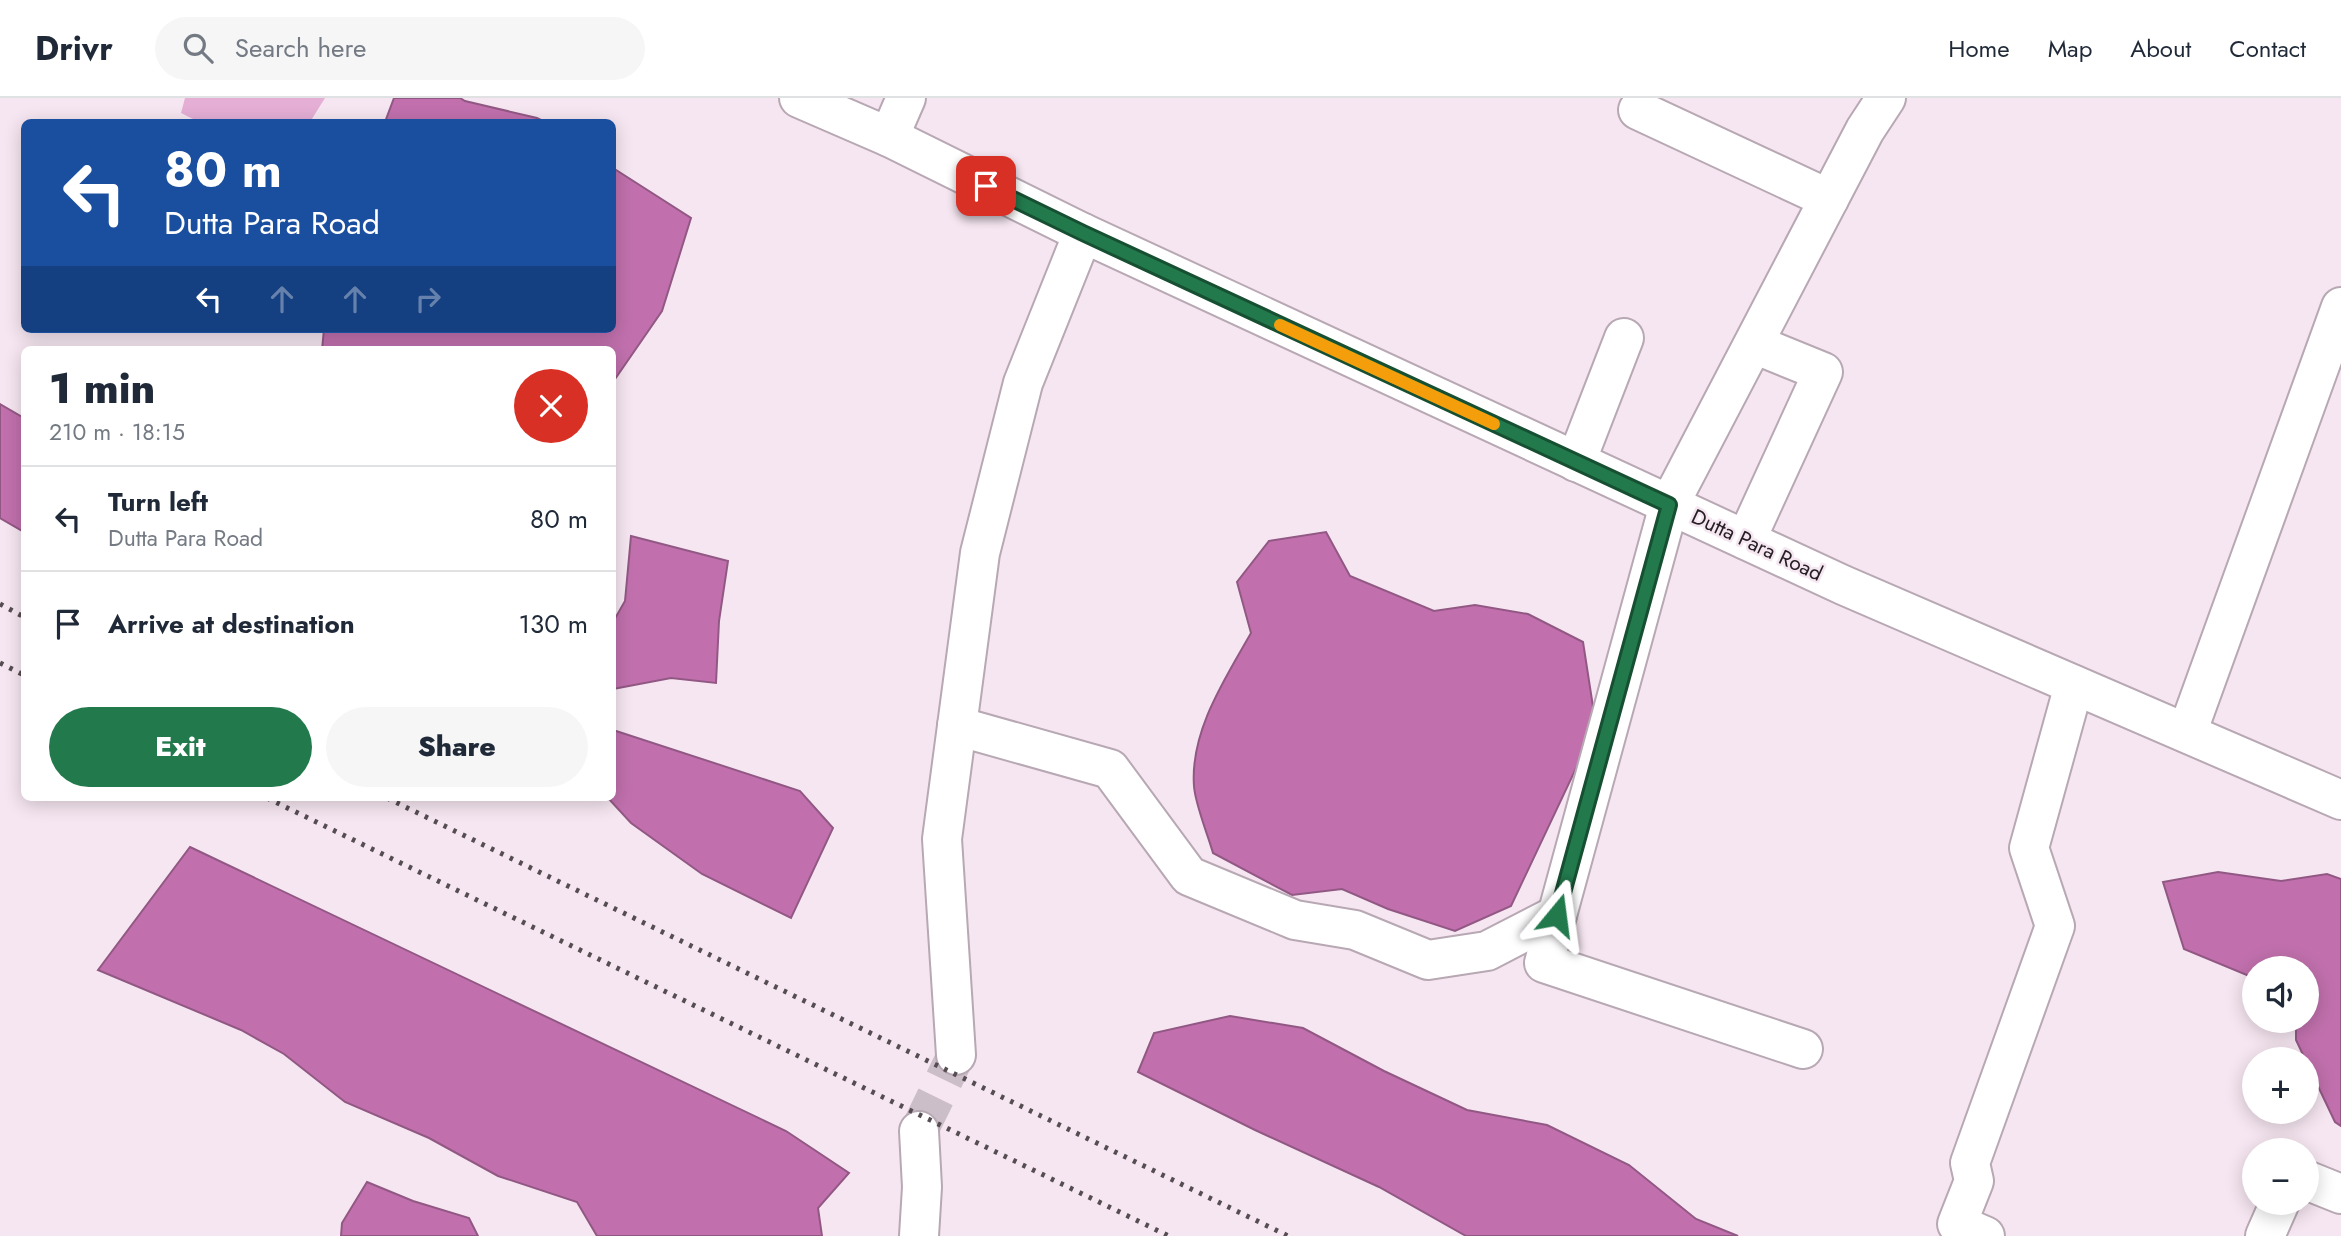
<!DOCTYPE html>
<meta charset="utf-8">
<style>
:root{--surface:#fff;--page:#f6f6f7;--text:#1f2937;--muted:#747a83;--line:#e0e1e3;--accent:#22794c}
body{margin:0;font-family:Jost,sans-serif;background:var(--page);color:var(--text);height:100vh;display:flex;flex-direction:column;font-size:26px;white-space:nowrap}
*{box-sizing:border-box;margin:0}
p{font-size:23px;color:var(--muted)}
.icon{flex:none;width:38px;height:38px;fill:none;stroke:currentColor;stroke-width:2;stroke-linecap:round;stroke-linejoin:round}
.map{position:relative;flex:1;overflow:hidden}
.panel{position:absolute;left:21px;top:248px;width:595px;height:455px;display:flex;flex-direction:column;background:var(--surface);border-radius:10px;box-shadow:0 4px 18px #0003}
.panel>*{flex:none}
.banner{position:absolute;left:21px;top:21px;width:595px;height:214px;border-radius:10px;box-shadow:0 4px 18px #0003;background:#1a4fa0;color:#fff;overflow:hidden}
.fabs{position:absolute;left:2242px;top:858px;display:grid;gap:14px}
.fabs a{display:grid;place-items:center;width:77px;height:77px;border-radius:50%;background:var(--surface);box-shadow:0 4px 18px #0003;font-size:35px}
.pin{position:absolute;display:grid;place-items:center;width:60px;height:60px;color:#fff;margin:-30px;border-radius:14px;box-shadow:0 4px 10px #0006}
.me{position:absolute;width:77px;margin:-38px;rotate:16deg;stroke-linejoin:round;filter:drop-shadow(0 0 5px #0008)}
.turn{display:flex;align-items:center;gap:24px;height:147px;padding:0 28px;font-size:32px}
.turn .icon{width:91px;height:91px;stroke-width:2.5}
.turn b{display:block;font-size:49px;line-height:60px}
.lanes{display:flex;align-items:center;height:66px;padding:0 28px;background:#0003;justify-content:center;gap:35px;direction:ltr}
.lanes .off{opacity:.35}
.round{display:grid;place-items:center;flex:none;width:74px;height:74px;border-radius:37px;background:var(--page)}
.summary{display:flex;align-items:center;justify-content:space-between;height:119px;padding:0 28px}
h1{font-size:42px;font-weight:800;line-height:52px}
.cta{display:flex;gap:14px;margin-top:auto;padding:14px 28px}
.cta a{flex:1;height:80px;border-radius:42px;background:var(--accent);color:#fff;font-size:28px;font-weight:800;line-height:80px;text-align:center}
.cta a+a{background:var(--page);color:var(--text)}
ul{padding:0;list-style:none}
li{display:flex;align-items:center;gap:21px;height:105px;padding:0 28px;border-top:2px solid var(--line)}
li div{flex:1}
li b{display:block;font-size:26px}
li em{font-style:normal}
header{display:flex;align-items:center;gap:42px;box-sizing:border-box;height:98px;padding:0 35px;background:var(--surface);border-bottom:2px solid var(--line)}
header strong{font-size:33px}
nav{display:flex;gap:38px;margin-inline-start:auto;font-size:24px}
.search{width:490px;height:63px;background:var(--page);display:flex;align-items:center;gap:18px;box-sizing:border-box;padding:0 24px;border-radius:38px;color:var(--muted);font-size:26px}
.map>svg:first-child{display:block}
.green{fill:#e4aed5}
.water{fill:#c170ad;stroke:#925884;stroke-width:2}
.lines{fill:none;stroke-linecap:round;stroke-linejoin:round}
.street-tunnel{stroke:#ccbec8;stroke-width:38;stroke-dasharray:38 19;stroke-linecap:butt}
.street-casing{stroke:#b7a8b3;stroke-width:42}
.street{stroke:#fff;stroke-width:38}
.rail{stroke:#554d52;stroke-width:5;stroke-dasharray:3.5 7;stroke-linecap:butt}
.route-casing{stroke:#164f31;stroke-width:18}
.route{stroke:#22794c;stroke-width:12}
.slow{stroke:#f59e0b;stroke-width:12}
.labels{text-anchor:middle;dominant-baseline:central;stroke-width:5;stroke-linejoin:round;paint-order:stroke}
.street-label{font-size:21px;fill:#262024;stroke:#f6e6f1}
</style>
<header>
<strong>Drivr</strong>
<div class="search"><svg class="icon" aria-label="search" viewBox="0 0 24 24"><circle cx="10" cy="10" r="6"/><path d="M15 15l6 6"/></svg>Search here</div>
<nav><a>Home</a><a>Map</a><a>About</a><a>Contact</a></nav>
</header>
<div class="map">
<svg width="2341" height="1138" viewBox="0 0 2341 1138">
<rect width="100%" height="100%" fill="#f6e6f1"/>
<path class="green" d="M185 0H325L310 24H199L181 15Z"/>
<g class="water">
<path d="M394 0H460L465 3 537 20 545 24H385Z"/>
<path d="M613 70 691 120 662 213 613 284 612 252H322L324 231H612Z"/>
<path d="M0 306 24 320V434L0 420Z"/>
<path d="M1326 434 1350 478 1434 513 1475 507 1528 516 1583 544 1596 628 1511 808 1455 833 1388 811 1342 791 1292 797 1213 755C1208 737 1195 706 1194 688 1190 633 1225 581 1251 535L1237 484 1269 443Z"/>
<path d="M631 438 728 463 719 523 716 585 671 580 613 591V524L625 503Z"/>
<path d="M613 632 800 693 833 730 791 820 702 776 631 725 608 700H612Z"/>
<path d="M190 749 786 1033 849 1075 818 1110 822 1138H597L577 1104 498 1078 429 1040 345 1004 284 956 241 932 98 872Z"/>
<path d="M2218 774 2281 783 2327 776 2341 781V1028L2335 1024 2296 942V922H2306V870H2254V880L2184 851 2163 784Z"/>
<path d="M1230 918 1303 930 1384 973 1467 1012 1547 1027 1629 1067 1696 1121 1738 1138H1466L1379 1089 1255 1032 1138 974 1154 935Z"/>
<path d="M367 1084 413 1103 469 1120 478 1138H341L342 1125Z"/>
</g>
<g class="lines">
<path class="street-tunnel" d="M919 1033 956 957"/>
<g class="street-casing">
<g id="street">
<path d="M799 0 889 39 1083 135 1843 487 2341 702"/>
<path d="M1638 12 1829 101"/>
<path d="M889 39 906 0"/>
<path d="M1576 364 1624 240"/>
<path d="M1746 442 1823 274 1754 246"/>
<path d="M957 628 1110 671 1189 778 1295 822 1355 832 1428 862 1487 853 1557 817"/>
<path d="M2187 635 2341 209"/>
<path d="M1803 951 1544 865 1669 407 1865 32 1886 0"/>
<path d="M956 957 942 741 980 455 1023 285 1083 135"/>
<path d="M2306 1082 2341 1096"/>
<path d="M919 1138 922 1089 919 1033"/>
<path d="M1985 1138 1957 1126 1974 1083 1970 1065 2055 828 2029 750 2074 587"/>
<path d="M2265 1138 2280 1104"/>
</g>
</g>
<use href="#street" class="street"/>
<g class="rail">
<path d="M0 506 24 519"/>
<path d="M0 565 24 577"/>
<path d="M267 700 1169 1138"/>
<path d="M387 700 1288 1138"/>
</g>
</g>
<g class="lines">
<g class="route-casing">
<path id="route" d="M986 88 1083 135 1669 407 1557 817"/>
</g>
<use href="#route" class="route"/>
<path class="slow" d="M1280 227 1494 326"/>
</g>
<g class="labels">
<g class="street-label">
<text transform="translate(1757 447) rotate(25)">Dutta Para Road</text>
</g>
</g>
</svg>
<div class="fabs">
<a><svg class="icon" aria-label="sound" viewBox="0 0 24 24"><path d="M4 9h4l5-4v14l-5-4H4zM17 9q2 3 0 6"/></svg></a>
<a>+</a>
<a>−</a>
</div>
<div class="pin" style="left:986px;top:88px;background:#d93025"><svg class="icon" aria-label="arrive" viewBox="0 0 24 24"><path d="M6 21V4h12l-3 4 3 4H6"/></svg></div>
<svg class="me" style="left:1557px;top:817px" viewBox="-20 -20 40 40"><path d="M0-17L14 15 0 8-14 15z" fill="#22794c" stroke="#fff" stroke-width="4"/></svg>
<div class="banner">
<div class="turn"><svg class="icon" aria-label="left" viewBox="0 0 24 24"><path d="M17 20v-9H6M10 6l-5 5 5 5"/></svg><div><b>80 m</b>Dutta Para Road</div></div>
<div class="lanes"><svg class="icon" aria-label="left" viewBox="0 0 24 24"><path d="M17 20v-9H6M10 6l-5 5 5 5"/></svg><svg class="icon off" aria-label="ahead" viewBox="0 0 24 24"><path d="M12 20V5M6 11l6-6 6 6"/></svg><svg class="icon off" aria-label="ahead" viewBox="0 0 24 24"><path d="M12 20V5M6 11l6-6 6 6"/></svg><svg class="icon off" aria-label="right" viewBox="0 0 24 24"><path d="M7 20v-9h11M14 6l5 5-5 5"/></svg></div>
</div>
<section class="panel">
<div class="summary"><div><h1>1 min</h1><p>210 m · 18:15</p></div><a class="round" style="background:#d93025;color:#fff"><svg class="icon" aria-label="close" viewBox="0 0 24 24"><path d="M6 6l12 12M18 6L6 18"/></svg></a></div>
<ul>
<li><svg class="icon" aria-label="left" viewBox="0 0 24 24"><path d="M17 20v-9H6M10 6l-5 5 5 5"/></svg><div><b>Turn left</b><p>Dutta Para Road</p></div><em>80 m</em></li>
<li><svg class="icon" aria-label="arrive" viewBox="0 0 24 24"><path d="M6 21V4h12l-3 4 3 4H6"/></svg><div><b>Arrive at destination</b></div><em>130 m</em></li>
</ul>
<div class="cta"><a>Exit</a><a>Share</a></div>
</section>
</div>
